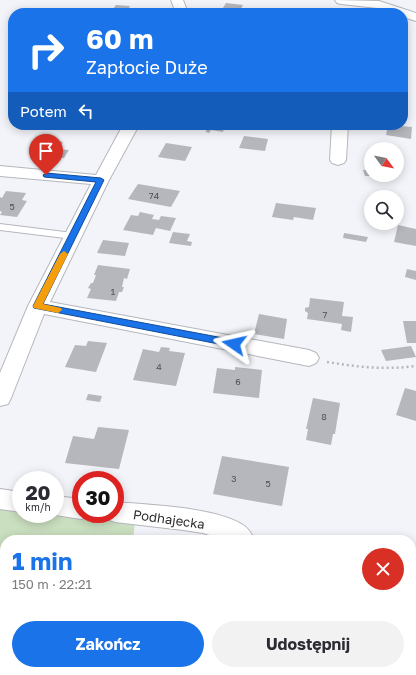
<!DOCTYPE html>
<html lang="pl">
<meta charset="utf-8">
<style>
:root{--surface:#fff;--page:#f2f2f3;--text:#2b2b33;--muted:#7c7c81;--accent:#1a73e8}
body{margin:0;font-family:"Golos Text",sans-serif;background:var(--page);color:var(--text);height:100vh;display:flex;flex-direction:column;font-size:15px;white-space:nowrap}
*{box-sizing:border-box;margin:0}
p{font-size:13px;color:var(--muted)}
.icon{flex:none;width:22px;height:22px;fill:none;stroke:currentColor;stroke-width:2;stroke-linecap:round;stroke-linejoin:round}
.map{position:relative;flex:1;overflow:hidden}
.details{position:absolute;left:0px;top:535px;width:416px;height:140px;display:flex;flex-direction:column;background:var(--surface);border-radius:16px 16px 0 0;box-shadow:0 2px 10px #0003}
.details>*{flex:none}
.hud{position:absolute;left:8px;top:8px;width:400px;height:122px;border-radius:16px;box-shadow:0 2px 10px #0003;background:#1a73e8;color:#fff;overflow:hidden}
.needle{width:26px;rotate:122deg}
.buttons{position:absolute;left:364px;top:142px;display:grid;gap:8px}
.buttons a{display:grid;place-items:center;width:40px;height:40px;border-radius:50%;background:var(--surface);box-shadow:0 2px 10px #0003;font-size:20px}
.speed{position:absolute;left:12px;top:471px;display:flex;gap:8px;font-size:20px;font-weight:700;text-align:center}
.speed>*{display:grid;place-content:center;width:52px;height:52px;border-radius:50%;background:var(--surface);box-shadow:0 2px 10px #0003;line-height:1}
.speed small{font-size:10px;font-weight:400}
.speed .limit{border:6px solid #d22;background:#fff;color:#111}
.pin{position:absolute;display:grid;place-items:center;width:34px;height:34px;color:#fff;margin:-41px -17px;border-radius:50% 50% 50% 0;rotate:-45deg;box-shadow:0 0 4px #0007}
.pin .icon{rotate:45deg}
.me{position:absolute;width:44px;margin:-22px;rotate:281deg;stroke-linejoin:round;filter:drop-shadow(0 0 3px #0008)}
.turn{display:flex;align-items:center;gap:14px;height:84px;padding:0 12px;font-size:18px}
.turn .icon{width:52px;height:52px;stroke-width:2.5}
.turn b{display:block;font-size:28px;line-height:34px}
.then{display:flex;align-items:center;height:38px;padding:0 12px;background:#0003;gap:8px;font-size:15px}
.round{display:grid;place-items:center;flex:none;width:42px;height:42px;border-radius:21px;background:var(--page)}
.headline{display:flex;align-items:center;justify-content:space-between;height:68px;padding:0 12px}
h1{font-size:24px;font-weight:700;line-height:30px;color:var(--accent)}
.action{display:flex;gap:8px;margin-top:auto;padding:8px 12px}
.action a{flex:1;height:46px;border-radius:24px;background:var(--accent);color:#fff;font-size:16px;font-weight:700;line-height:46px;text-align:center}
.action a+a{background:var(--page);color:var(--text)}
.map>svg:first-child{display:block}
.green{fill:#cadfbf}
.building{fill:#b6b7bc}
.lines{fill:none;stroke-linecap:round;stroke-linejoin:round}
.lane-casing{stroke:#b5b7bc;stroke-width:2}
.street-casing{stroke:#b5b7bc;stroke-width:2}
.path{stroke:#b5b7bb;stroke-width:2.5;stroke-dasharray:2 3;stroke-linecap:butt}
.lane{fill:#fff;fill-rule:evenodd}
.street{fill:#fff;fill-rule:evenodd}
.route{fill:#1a73e8;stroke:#114b97}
.slow{fill:#f59e0b}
.labels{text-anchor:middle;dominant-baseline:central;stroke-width:3.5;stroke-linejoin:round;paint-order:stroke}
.number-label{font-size:9px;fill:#505053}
.near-street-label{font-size:13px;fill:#2e2e30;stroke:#fff}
</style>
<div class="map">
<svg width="416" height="675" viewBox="0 0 416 675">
<rect width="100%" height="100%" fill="#f2f4f9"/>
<path class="green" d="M0 505 21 508V514H55V512L135 521 133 540H5V627L0 626Z"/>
<g class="building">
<path d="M226 3 243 5 239 13H223L224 12 221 11Z"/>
<path d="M116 5 130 6 128 10 113 9Z"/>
<path d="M312 10 332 11V13H312Z"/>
<path d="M191 125H225L223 132 211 130 209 133 206 132V130L190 128Z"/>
<path d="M388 125 412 127 411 139 386 135Z"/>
<path d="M244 136 268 139 265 151 239 148Z"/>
<path d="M38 139 63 142 58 149 69 150 64 158 29 154Z"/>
<path d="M166 143 192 147 185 161 158 157Z"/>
<path d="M363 170H371V176H365Z"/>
<path d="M138 184 180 191 171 207 128 199Z"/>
<path d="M6 191 26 193 22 200 27 201 17 217 0 215 2 212 0 211V197L2 198Z"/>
<path d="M276 203 316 208 313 220 294 217 293 220 272 217Z"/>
<path d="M140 212 154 215 152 219 159 220 161 216 176 218 170 231 156 228 153 235 123 230 131 215 138 216Z"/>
<path d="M398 225 416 229V246L394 242Z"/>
<path d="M173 232 190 234 187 241 192 242 191 246 169 243Z"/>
<path d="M344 233 368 237 366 242 343 238Z"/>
<path d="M103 240 129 243 125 256 97 253Z"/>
<path d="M98 265 130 269 127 279 124 278 122 287H124L122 292H119L116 301 87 298 91 289 88 288 91 283H93L96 275H94Z"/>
<path d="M407 269 416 271V280L405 277Z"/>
<path d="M310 298 344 302 342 316 353 317 351 332 341 330 342 324 307 319 308 313 305 311V308L309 307Z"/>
<path d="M259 314 287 319 284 339 254 334Z"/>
<path d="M403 321H416V343H407Z"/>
<path d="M88 341 107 343 96 372 65 367 75 345 86 346Z"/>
<path d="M411 346 416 357 386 361 381 350Z"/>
<path d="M161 347 170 348 169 351 185 353 176 386 133 380 143 349 159 352Z"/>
<path d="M235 367 262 370 259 398 213 393 217 368 235 370Z"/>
<path d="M405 388 416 391V421L396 415Z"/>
<path d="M88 394 102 396 100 402 86 400Z"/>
<path d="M313 398 340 403 335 434H333L331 445 306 440 308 429H306Z"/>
<path d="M98 427 129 430 119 469 65 463 73 436 94 439Z"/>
<path d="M222 456 289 467 282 506 213 494Z"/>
<path d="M4 670H50L49 675H4Z"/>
<path d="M293 670H316L315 675H293Z"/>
</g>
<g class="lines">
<g class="lane-casing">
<path id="lane" d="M0 224 73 233 77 236 73 239 0 230Z"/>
</g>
<g class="street-casing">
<g id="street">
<path d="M171 0H183L188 13H176Z"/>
<path d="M335 0 379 1 416 13V21L403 17V13H391L377 8 341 4 337 3Z"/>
<path d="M123 125H139L109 180 50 302 309 350 316 353 319 358 316 363 309 366 44 314 11 398 8 404 0 406V373L28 306 91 184 0 176V166L96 175Z"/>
<path d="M332 125H348L346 160 344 163 338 165 332 163 330 160Z"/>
<path d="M0 489 21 492V512L0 509Z"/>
<path d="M55 496 81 499V514H91L89 516 81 519 49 514H55Z"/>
<path d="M115 502C149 505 215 507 243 525 249 529 252 534 254 540H225L203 533 183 530 115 522 107 519 104 514H115Z"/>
</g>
</g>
<path class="path" d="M327 362C357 367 385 370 416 366"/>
<use href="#lane" class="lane"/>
<use href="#street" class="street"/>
</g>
<path class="route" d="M46 173 101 178 104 180 43 304 234 340 237 341 238 344 237 346 234 347 34 308 33 306 96 182 44 177 43 175Z"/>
<path class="slow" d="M64 251 68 254 43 304 61 308 62 310 58 313 34 308 33 306 60 254Z"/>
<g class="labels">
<g class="number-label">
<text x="154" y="195">74</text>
<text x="12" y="206">5</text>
<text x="113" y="291">1</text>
<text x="325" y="314">7</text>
<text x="159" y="366">4</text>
<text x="238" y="381">6</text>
<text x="324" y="416">8</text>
<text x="234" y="478">3</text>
<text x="268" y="483">5</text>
</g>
<g class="near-street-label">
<text transform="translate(169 519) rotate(8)">Podhajecka</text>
</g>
</g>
</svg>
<div class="buttons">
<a><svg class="needle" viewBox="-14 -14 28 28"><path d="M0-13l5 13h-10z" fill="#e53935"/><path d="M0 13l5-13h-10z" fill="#7c7c81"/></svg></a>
<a><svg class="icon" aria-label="search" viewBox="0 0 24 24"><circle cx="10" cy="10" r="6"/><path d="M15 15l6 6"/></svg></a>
</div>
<div class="speed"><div>20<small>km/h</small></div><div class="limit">30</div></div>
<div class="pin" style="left:46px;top:175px;background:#d93025"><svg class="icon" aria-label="arrive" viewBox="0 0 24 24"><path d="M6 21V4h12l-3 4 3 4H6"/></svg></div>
<svg class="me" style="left:234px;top:344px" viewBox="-20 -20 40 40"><path d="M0-17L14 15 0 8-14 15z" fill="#1a73e8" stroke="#fff" stroke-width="4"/></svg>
<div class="hud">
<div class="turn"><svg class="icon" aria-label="right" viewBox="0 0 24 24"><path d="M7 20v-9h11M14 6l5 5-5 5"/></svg><div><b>60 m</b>Zapłocie Duże</div></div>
<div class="then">Potem<svg class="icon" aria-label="left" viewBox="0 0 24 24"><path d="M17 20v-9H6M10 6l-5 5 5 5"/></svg></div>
</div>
<section class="details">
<div class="headline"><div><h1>1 min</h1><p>150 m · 22:21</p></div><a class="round" style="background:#d93025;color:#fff"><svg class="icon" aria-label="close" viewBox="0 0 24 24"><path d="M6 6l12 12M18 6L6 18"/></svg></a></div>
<div class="action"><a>Zakończ</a><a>Udostępnij</a></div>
</section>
</div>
